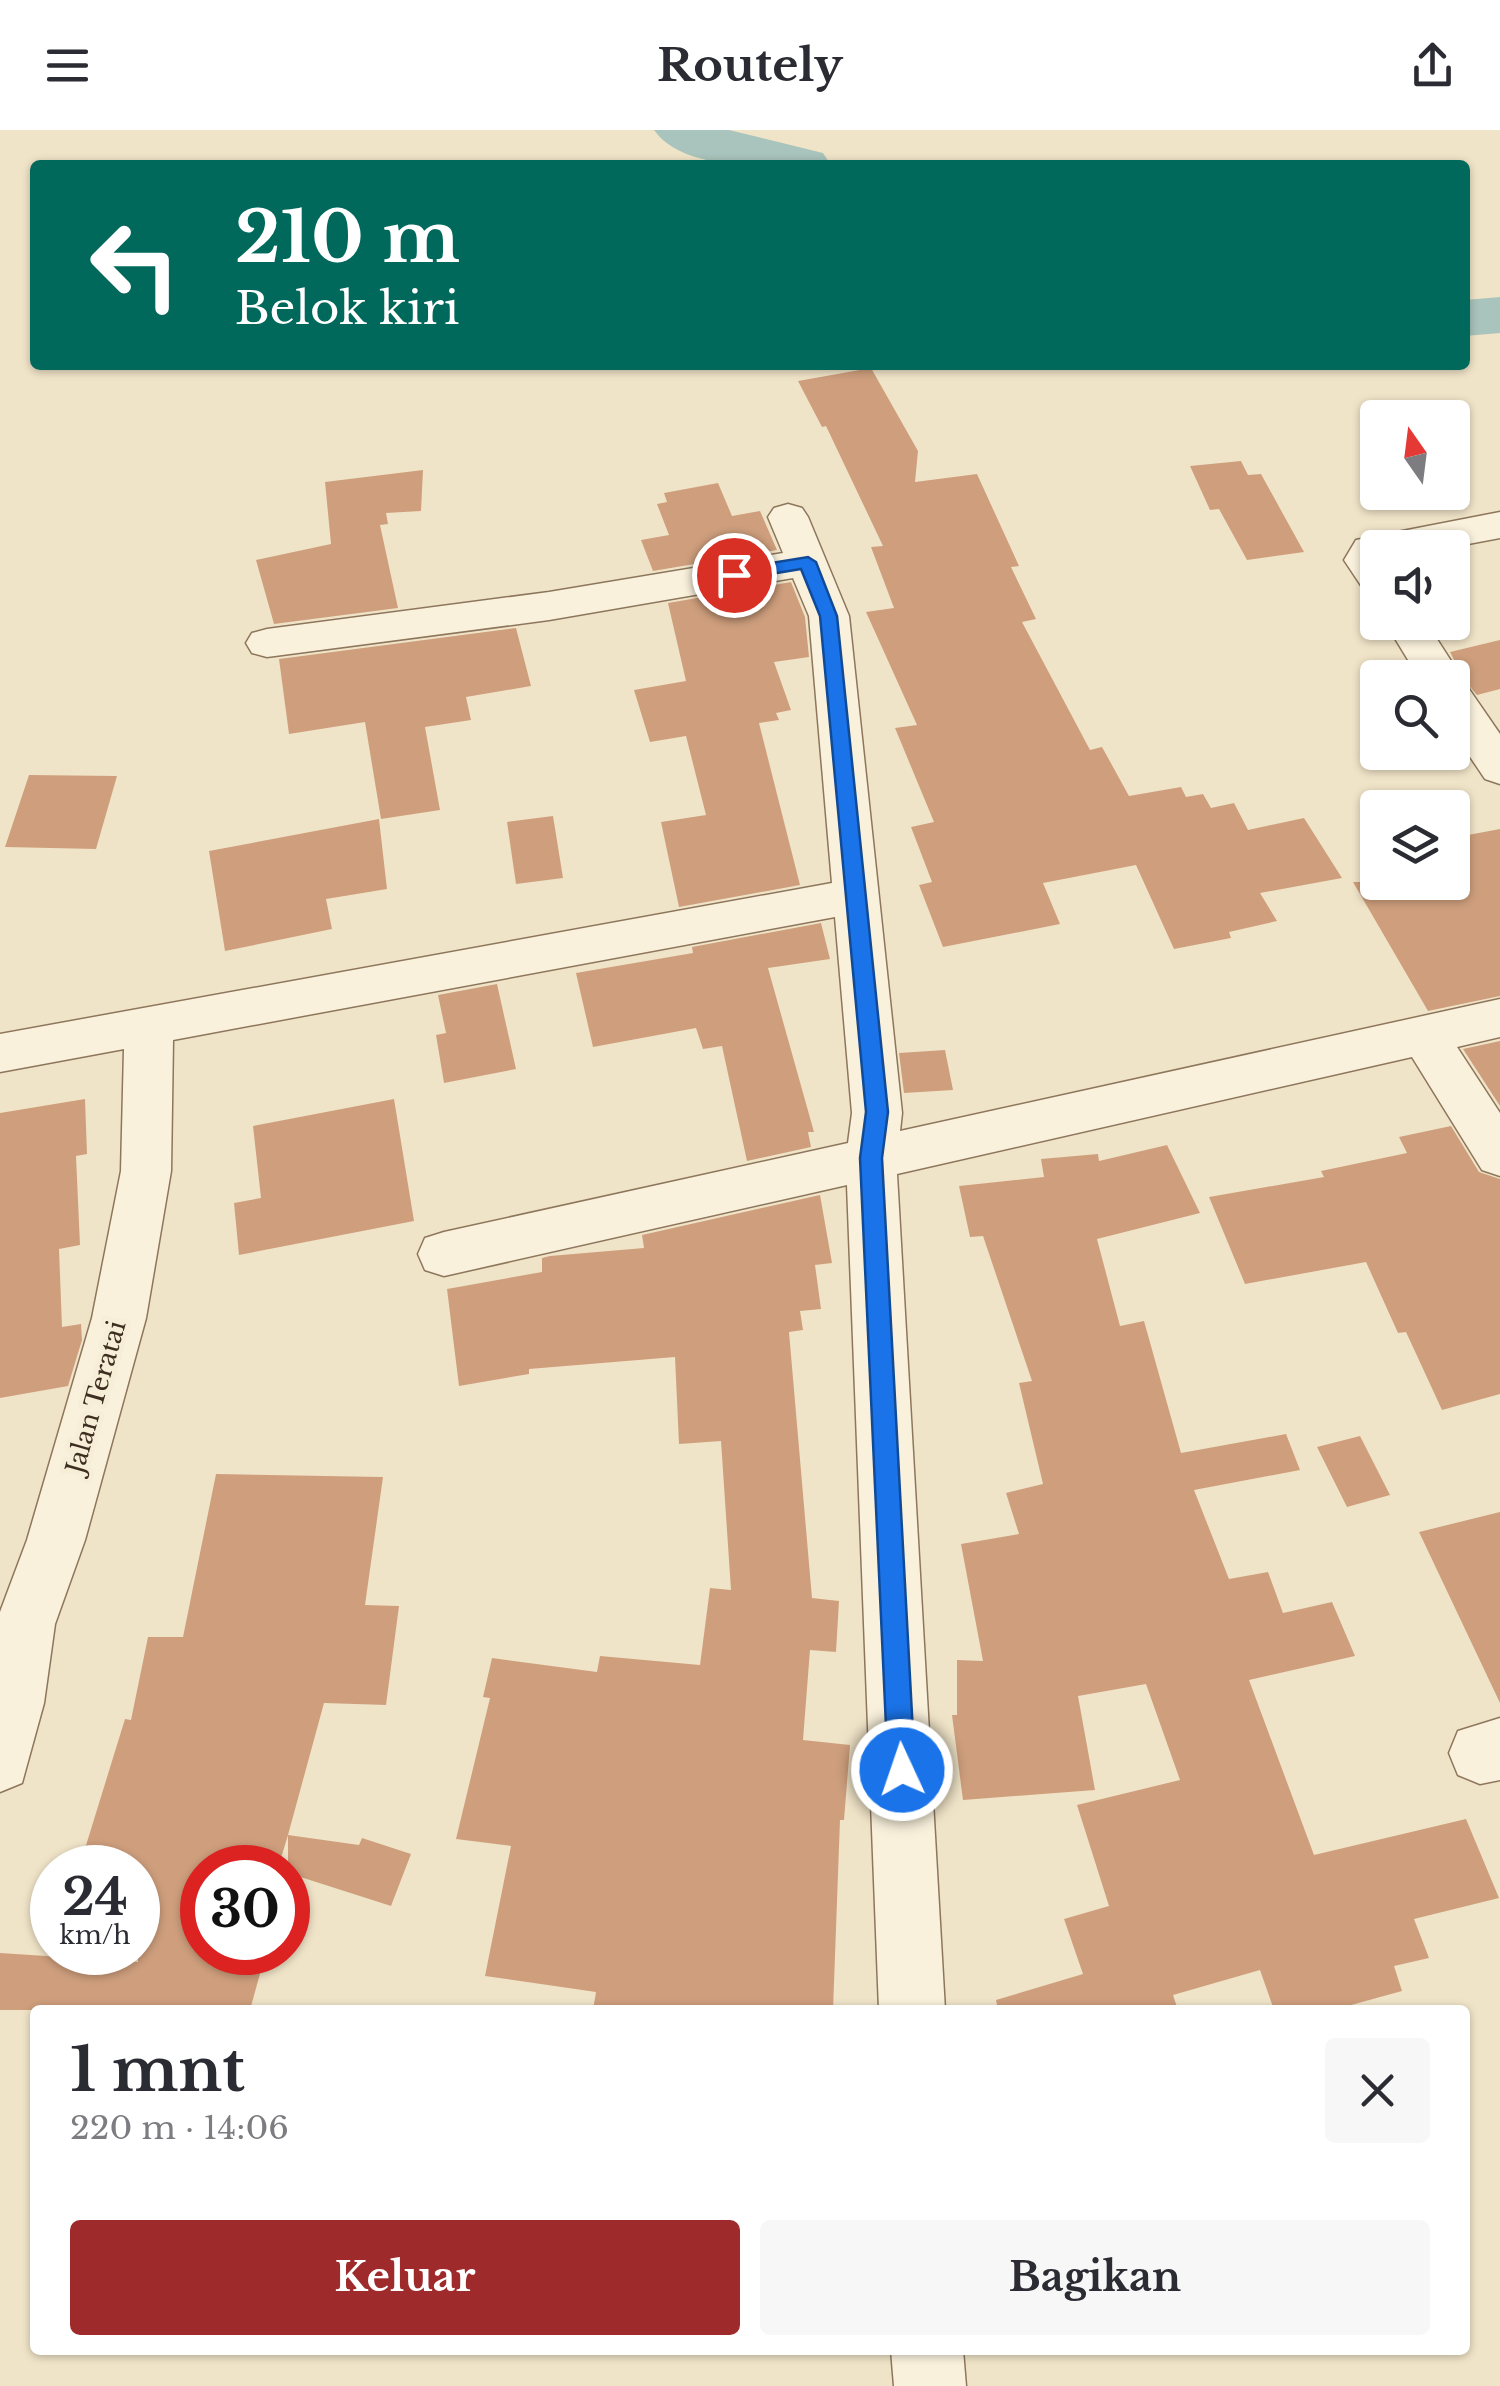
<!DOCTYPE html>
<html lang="id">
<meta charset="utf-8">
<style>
:root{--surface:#fff;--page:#f7f7f7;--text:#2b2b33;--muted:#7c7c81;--accent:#9e2a2b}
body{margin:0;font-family:"Libre Baskerville",serif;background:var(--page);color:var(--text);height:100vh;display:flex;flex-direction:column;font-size:38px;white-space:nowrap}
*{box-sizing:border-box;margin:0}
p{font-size:32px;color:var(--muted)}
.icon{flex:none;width:55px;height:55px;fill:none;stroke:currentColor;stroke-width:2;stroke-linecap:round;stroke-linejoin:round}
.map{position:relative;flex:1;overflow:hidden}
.side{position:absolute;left:30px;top:1875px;width:1440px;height:350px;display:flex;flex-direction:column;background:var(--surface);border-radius:10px;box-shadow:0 2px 8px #0004}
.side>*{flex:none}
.banner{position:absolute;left:30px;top:30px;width:1440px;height:210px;border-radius:10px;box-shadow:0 2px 8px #0004;background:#00695c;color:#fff;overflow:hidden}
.needle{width:65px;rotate:346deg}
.fabs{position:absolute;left:1360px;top:270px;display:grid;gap:20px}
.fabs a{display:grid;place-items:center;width:110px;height:110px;border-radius:10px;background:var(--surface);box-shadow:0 2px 8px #0004;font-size:50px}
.speed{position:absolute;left:30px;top:1715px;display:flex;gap:20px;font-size:50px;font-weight:700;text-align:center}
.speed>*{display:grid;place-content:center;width:130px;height:130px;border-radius:50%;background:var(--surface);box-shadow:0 2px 8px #0004;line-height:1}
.speed small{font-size:25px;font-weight:400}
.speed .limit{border:15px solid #d22;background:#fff;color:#111}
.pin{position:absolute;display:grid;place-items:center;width:85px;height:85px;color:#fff;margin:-42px;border:5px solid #fff;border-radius:50%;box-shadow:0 2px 10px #0007}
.me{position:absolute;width:110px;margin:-55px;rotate:357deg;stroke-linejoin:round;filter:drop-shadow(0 0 8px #0008)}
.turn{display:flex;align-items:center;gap:35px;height:210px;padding:0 40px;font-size:45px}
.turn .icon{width:130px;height:130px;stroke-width:2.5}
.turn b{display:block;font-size:70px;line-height:85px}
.round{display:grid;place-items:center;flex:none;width:105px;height:105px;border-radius:10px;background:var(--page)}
.head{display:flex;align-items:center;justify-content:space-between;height:170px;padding:0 40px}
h1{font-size:60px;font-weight:700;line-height:75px}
.cta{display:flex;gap:20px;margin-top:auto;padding:20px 40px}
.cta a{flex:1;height:115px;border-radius:10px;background:var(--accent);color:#fff;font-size:40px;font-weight:700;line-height:115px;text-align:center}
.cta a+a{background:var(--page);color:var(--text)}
header{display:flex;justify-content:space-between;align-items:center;height:130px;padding:0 40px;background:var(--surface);font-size:45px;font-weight:700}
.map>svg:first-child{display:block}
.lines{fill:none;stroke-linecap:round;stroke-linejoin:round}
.river{fill:#a9c4bc;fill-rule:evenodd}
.building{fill:#cf9f7d}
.street-casing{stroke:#8d765c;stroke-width:3}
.street{fill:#faf1dc;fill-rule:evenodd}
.route{fill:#1a73e8;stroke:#114b97;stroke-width:2.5}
.labels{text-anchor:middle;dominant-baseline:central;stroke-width:10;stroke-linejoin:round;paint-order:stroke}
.street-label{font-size:25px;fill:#3d2e20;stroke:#f7eed8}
</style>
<header><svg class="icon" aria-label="menu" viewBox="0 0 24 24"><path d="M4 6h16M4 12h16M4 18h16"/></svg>Routely<svg class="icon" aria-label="share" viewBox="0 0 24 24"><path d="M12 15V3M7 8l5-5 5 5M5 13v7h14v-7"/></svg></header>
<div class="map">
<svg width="1500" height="2256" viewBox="0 0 1500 2256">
<rect width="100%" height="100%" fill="#f0e4c8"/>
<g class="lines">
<g class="river">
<path d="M654 0H729L823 23 831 35C782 35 685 45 654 0Z"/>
<path d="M1500 167V203L1465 206V170Z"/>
</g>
</g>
<g class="building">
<path d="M871 238 918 321 915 352 977 344 1019 436 1011 437 1036 489 1022 492 1090 620 1102 617 1129 666 1181 657 1186 667 1203 664 1211 678 1234 673 1248 700 1304 688 1342 748 1260 763 1277 791 1229 802 1231 808 1174 819 1136 735 1043 753 1060 794 943 817 919 755 932 752 911 697 934 692 895 598 917 595 866 482 894 478 871 417 883 416 826 296 822 297 798 251Z"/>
<path d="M1241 331 1248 345 1261 344 1304 422 1247 430 1219 379 1210 380 1190 336Z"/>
<path d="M423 340 421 381 386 383 388 394 380 395 398 478 274 494 256 430 331 414 325 352Z"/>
<path d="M718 353 732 386 760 381 777 420 653 441 641 410 669 405 657 374 667 372 664 363Z"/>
<path d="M791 452 805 487 809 527 774 532 791 580 776 583 779 590 759 593 800 755 679 777 661 692 706 685 686 606 650 612 634 560 686 551 668 473Z"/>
<path d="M516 498 531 556 466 567 471 590 425 597 440 680 381 689 365 592 289 604 279 529Z"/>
<path d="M1500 510V559L1477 565 1465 551 1450 522Z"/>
<path d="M29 645 117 646 96 719 5 717Z"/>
<path d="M553 686 563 748 516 754 507 692Z"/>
<path d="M379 689 387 759 326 769 332 799 225 821 209 721Z"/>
<path d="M1500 699V866L1428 881 1353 752H1452V708Z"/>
<path d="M821 793 830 829 768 838 814 1002H808L811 1017 747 1031 722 916 703 919 696 898 593 917 576 843 693 823 692 817Z"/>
<path d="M497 854 516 939 444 953 436 905 446 903 438 865Z"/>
<path d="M1500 911V976L1463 919Z"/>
<path d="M945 920 953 960 904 963 899 923Z"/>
<path d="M85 969 87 1024 76 1026 80 1115 59 1119 62 1197 81 1194 82 1210 68 1256 0 1268V983Z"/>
<path d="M394 969 414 1091 239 1125 234 1073 261 1068 253 996Z"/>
<path d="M1451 996 1479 1042 1500 1049V1264L1442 1280 1406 1202 1398 1203 1366 1132 1245 1154 1209 1067 1324 1047 1321 1041 1407 1023 1399 1007Z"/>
<path d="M1167 1015 1200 1083 1097 1109 1120 1196 1144 1191 1181 1323 1286 1304 1300 1340 1194 1360 1229 1449 1268 1442 1283 1483 1332 1472 1355 1526 1249 1550 1314 1725 1466 1689 1499 1768 1414 1789 1429 1828 1394 1836 1402 1861 1333 1880H1274L1260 1840 1173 1865 1178 1880H998L996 1870 1083 1844 1064 1789 1109 1776 1077 1675 1180 1650 1146 1554 1078 1566 1095 1660 963 1670 952 1585H957V1530L983 1531 961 1414 1019 1404 1006 1363 1043 1354 1019 1253 1032 1251 983 1106 970 1107 959 1056 1044 1047 1041 1029 1098 1024 1099 1031Z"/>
<path d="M820 1065 832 1133 815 1135 821 1179 800 1181 803 1200 789 1202 812 1468 839 1471 836 1522 810 1520 803 1610 850 1615 844 1690H840L833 1880H593L596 1862 485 1846 511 1716 456 1709 490 1568 483 1567 492 1528 597 1542 600 1526 700 1535 710 1458 731 1460 721 1311 679 1314 675 1227 529 1239V1244L459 1256 447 1159 542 1142V1128L550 1126 644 1118 642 1105Z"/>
<path d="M1360 1306 1390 1365 1347 1377 1317 1317Z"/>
<path d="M216 1344 383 1347 365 1475 399 1476 386 1575 324 1573 288 1705 359 1715 362 1708 411 1724 391 1776 288 1743V1705L278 1738H202V1822H266L250 1880H0V1823L138 1832V1738H79L125 1589 131 1590 148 1507H183Z"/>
<path d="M1500 1382V1573L1419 1402Z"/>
</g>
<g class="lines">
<g class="street-casing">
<g id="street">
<path d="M788 374 802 378 808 387 849 486 902 983 900 1001 1500 869V907L1457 917 1500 983V1046L1482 1040 1412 927 897 1044 945 1880H879L847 1055 444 1146 425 1140 418 1124 425 1108 444 1102 848 1013 852 983 835 787 173 910 171 1041 146 1188 85 1410 55 1494 44 1573 22 1653 0 1662V1482L27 1410 92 1188 121 1041 124 919 0 942V904L832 753 809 486 793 448 549 490 267 527 252 523 246 513 252 503 267 499 549 462 783 423 768 387 774 378Z"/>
<path d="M1500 382V408L1447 418H1378V464L1364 460 1344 430 1356 410Z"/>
<path d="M1385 492H1426L1462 548 1459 553 1467 556 1500 604V654L1485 649 1452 600V548H1419Z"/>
<path d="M1500 1588V1650L1480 1654 1458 1645 1449 1623 1458 1601Z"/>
<path d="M891 2220H963L966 2256H894Z"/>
</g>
</g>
<use href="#street" class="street"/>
</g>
<path class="route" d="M808 427 816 432 837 486 888 982 882 1028 915 1640 911 1650 902 1654 892 1650 888 1640 860 1028 866 982 820 486 801 439 734 450 725 445 734 439Z"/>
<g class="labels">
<g class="street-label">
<text transform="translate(96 1267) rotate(-74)">Jalan Teratai</text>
</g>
</g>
</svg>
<div class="fabs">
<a><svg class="needle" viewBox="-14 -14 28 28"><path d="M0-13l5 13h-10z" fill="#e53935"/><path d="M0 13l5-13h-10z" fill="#7c7c81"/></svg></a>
<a><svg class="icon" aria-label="sound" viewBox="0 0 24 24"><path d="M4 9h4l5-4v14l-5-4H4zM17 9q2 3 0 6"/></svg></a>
<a><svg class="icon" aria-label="search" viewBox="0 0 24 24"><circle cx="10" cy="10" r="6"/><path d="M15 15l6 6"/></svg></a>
<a><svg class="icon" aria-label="layers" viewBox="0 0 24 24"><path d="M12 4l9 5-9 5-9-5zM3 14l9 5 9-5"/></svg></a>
</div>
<div class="speed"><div>24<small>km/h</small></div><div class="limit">30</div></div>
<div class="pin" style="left:734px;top:445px;background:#d93025"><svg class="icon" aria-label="arrive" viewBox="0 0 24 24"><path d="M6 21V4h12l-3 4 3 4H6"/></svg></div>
<svg class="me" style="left:902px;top:1640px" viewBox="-20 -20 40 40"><circle r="17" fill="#1a73e8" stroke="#fff" stroke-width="3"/><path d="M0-11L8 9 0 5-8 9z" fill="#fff"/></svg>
<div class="banner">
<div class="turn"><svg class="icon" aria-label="left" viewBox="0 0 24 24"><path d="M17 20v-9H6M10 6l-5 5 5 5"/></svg><div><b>210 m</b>Belok kiri</div></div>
</div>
<section class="side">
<div class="head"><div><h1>1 mnt</h1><p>220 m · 14:06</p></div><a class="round"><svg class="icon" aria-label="close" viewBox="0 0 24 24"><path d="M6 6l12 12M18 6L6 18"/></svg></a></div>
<div class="cta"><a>Keluar</a><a>Bagikan</a></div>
</section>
</div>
